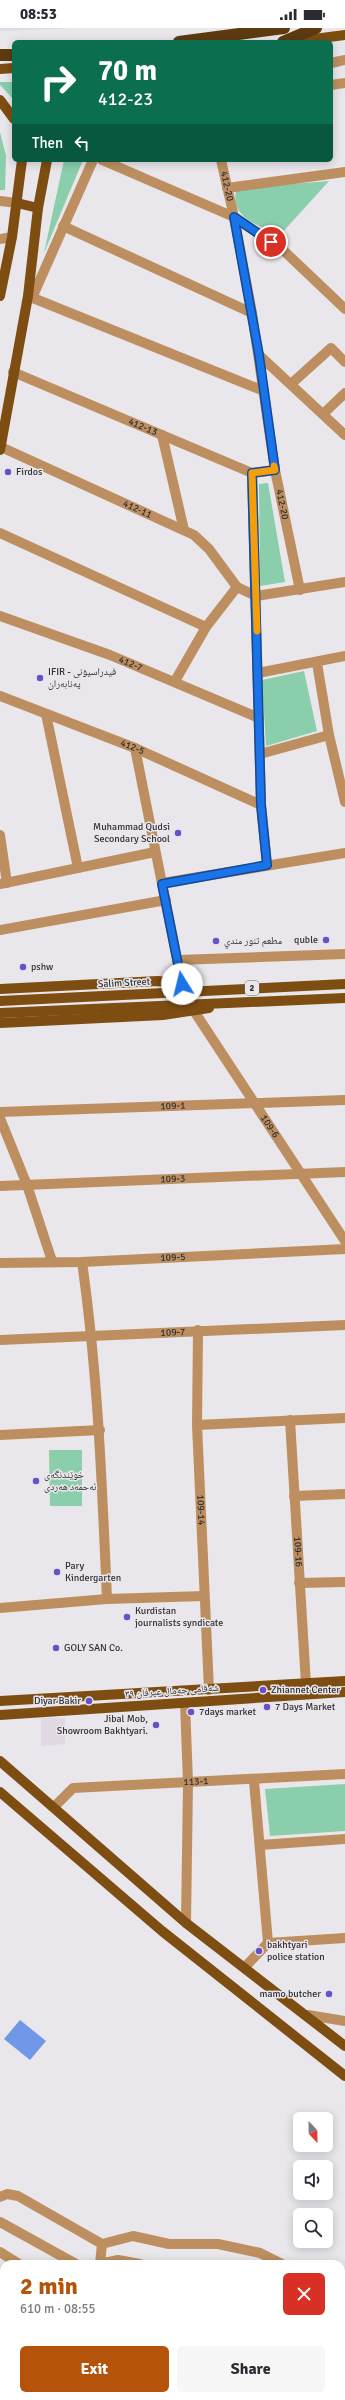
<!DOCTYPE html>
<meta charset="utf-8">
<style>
:root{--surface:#fff;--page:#f7f7f7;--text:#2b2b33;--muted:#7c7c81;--accent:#b45309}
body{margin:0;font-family:Signika,"Noto Naskh Arabic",sans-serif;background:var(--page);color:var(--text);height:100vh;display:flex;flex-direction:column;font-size:15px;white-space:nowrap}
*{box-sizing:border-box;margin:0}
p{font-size:13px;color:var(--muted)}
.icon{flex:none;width:22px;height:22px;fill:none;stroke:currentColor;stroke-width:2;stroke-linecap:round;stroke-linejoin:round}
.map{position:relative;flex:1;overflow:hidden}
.drawer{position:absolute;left:0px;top:2232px;width:345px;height:140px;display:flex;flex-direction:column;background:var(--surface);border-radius:12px 12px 0 0;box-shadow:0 2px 10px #0003}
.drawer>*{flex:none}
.banner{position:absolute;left:12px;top:12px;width:321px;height:122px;border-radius:6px;box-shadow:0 2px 10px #0003;background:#0b6e4f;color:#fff;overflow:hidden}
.needle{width:26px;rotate:158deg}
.fabs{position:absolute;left:293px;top:2084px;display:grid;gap:8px}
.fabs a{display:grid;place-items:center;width:40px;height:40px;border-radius:6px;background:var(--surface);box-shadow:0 2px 10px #0003;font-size:20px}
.pin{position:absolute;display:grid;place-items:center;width:34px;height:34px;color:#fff;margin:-17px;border:2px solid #fff;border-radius:50%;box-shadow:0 1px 4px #0007}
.me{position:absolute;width:44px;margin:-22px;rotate:351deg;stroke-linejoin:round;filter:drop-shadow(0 0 3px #0008)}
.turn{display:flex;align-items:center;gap:14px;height:84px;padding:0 20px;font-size:18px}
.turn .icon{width:52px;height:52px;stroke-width:2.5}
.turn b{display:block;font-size:28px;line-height:34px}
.then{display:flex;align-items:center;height:38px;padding:0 20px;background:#0003;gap:8px;font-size:15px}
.round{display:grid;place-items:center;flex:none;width:42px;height:42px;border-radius:6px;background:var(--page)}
.head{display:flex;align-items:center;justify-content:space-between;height:68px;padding:0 20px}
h1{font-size:24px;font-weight:700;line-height:30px;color:var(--accent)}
.primary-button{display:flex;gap:8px;margin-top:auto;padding:8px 20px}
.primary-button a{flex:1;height:46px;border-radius:6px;background:var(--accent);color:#fff;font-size:16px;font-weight:700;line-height:46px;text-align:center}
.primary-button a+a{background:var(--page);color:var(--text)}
.status{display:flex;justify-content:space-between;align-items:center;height:28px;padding:0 20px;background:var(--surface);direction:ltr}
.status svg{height:11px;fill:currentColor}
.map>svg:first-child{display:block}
.built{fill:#e0d9e4}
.green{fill:#8aceac}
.water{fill:#7198e8}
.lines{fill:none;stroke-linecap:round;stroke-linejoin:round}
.minor{stroke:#bd8f60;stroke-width:10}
.major{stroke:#7d4d12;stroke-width:10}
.highway{stroke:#5e3a10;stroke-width:12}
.route-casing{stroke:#114b97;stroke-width:10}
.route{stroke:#1a73e8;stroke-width:7}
.slow{stroke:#f59e0b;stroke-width:7}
.poi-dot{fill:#6d4ec7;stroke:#e9e7eb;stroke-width:1.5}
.labels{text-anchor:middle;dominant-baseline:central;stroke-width:3;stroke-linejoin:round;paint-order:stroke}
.shield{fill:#e9e7eb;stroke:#68686a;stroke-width:1}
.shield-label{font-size:9px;font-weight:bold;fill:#313132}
.street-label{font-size:10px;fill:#313132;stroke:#e9e7eb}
.poi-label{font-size:10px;fill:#313132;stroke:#e9e7eb;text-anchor:start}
</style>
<div class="status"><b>08:53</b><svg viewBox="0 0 49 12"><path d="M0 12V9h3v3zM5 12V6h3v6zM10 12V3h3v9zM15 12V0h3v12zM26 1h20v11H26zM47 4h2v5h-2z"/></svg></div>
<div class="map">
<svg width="345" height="2372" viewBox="0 0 345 2372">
<rect width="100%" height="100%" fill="#e9e7eb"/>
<g class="built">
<path d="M0 0H74L1 3Z"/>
<path d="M41 1690H65V1716L41 1718Z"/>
</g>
<g class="green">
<path d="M0 54H14V72L0 57Z"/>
<path d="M0 104 6 128 5 162H0Z"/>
<path d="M64 132H83L44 225Z"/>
<path d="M329 153 280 207C261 198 230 191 236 163L241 160Z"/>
<path d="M268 455 285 554 260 558 259 456Z"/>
<path d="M304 643 317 703 266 718 262 652Z"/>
<path d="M49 1422H82V1478H50Z"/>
<path d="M345 1756V1803L270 1808 265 1761Z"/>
</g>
<path class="water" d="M20 1992 46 2013 30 2032 4 2011Z"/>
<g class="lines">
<g class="minor">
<path d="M331 35 345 32"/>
<path d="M331 57 345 55"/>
<path d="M102 132 234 189 283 222 345 281"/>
<path id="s1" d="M221 132 234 189 252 285 275 442 300 562"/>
<path d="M227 160 345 144"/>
<path d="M0 173 17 175"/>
<path d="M63 198 252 285"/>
<path d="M0 211 12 209"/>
<path d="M28 268 264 363"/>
<path d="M32 270 93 132"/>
<path d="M259 327 345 407"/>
<path id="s2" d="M13 344 252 445 275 442"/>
<path d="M291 356 331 320 345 334"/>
<path d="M323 386 345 365"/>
<path d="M162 407 184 502"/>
<path id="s3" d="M1 419 194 507 209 521 237 559 256 568 345 554"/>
<path d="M252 445 261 777 267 837"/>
<path d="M0 505 206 599"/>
<path id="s4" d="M0 588 110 627 259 690"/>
<path d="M317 635 329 707 345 774"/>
<path d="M258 645 345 628"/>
<path d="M175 653 206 599 237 559"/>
<path id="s5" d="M0 668 135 720 261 777"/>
<path d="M46 686 78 840"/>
<path d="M135 720 182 956"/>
<path d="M260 726 329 707"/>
<path d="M0 807 7 855"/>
<path d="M162 855 345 825"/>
<path d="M0 856 155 824"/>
<path d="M0 902 166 872"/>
<path d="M178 932 345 926"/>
<path id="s6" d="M194 983 345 1213"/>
<path id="s7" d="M0 1084 345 1072"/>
<path d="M0 1090 27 1157 52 1233"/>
<path id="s8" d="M0 1158 345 1144"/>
<path d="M82 1234C98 1346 102 1458 107 1571"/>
<path id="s9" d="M0 1235 82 1234 345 1221"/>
<path id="s10" d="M198 1302 197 1397 209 1662"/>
<path id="s11" d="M0 1312 345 1297"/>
<path id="s12" d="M290 1392 306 1656"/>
<path d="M197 1397 345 1390"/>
<path d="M0 1407 100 1402"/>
<path d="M294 1468 345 1466"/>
<path d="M299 1555 345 1554"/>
<path d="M0 1580 107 1571 204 1568"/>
<path d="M185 1675 188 1754 186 1895"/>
<path id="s13" d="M54 1779 73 1760 345 1746"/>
<path d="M260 1817 345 1811"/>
<path d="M268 1915 345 1910"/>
<path d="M245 1939 268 1915 254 1753"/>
<path d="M308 1987 345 1993"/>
<path d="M0 2169 7 2166 18 2168 102 2216 133 2208 169 2216H218L260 2225 282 2236"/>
<path d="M0 2194 76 2236"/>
<path d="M0 2224 19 2236"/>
<path d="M100 2236 118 2232 140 2236"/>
<path d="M100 2236 102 2216"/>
<path d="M0 2248 4 2251"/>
<path d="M0 2290 4 2293"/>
<path d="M341 2294 345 2299"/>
<path d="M341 2327 345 2323"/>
<path d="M341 2333 345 2336"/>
<path d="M57 2368 58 2372"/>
<path d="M81 2368V2372"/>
<path d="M171 2368 172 2372"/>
<path d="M242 2372 243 2368"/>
</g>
<g class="major">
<path d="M291 14 345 7"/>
<path d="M0 41 14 40"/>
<path d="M0 72 14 91"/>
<path d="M17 175 38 180"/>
<path d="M0 268 12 209 22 132"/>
<path d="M0 422 28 268 38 180 47 132"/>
<path d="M0 961 158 953 182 956 196 964"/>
<path d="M0 973 345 956"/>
<path d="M0 985 345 970"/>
<path d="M0 995 163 987 209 980"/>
<path d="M0 1673 345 1653"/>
<path d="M0 1687 345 1664"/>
<path d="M0 1733 186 1895 345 2018"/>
<path d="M0 1764 162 1903 345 2048"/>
</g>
<g class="highway">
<path d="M179 14 284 0"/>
<path d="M283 14 316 0"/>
<path d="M0 27H14"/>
</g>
</g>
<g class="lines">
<g class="route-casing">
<path id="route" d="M182 956 162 856 267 837 261 777 252 445 275 442 259 327 234 189 271 214"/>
</g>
<use href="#route" class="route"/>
<path class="slow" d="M257 603 252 445 275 442 274 438"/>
</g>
<g class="poi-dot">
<circle cx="8" cy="444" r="4"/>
<circle cx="40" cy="650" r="4"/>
<circle cx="178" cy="805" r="4"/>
<circle cx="326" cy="912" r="4"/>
<circle cx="216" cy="913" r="4"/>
<circle cx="23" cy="939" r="4"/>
<circle cx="36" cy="1453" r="4"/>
<circle cx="57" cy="1544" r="4"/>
<circle cx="127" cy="1589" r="4"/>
<circle cx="56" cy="1620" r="4"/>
<circle cx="263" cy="1662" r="4"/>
<circle cx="89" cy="1673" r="4"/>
<circle cx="267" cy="1679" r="4"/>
<circle cx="191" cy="1684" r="4"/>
<circle cx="156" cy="1697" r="4"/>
<circle cx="259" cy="1923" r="4"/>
<circle cx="329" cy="1966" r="4"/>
</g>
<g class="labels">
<rect class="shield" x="245" y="953" width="14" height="14" rx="3"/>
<g class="shield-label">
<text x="252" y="960">2</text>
</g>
<g class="street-label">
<text stroke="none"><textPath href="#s1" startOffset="27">412-20</textPath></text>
<text stroke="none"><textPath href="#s2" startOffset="141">412-13</textPath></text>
<text stroke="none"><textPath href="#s1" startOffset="350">412-20</textPath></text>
<text stroke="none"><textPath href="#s3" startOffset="150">412-11</textPath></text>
<text stroke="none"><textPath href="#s4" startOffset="139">412-7</textPath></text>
<text stroke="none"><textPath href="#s5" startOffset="142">412-5</textPath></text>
<text transform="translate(124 955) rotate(-3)">Salim Street</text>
<text stroke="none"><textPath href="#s7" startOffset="173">109-1</textPath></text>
<text stroke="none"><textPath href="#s6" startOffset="138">109-6</textPath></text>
<text stroke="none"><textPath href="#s8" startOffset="173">109-3</textPath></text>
<text stroke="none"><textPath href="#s9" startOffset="173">109-5</textPath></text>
<text stroke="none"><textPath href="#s11" startOffset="173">109-7</textPath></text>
<text stroke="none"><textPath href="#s10" startOffset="180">109-14</textPath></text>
<text stroke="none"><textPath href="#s12" startOffset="132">109-16</textPath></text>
<text transform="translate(172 1663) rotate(-4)">شەقامی جەمال عیرفان ٣٩</text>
<text stroke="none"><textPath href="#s13" startOffset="150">113-1</textPath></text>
</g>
<g class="poi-label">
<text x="16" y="444">Firdos</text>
<text x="48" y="644">IFIR - فیدراسیۆنی<tspan x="48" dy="12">پەنابەران</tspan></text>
<text x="170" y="799" text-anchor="end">Muhammad Qudsi<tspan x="170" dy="12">Secondary School</tspan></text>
<text x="318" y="912" text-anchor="end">quble</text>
<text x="224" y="913">مطعم تنور مندي</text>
<text x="31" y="939">pshw</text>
<text x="44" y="1447">خوێندنگەی<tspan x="44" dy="12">ئەحمەد هەردی</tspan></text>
<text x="65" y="1538">Pary<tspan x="65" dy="12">Kindergarten</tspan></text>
<text x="135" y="1583">Kurdistan<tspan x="135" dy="12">journalists syndicate</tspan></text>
<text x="64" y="1620">GOLY SAN Co.</text>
<text x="271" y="1662">Zhiannet Center</text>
<text x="81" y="1673" text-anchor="end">Diyar Bakir</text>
<text x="275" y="1679">7 Days Market</text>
<text x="199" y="1684">7days market</text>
<text x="148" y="1691" text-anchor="end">Jibal Mob,<tspan x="148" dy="12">Showroom Bakhtyari.</tspan></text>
<text x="267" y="1917">bakhtyari<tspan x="267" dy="12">police station</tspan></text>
<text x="321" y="1966" text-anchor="end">mamo butcher</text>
</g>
</g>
</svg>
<div class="fabs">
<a><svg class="needle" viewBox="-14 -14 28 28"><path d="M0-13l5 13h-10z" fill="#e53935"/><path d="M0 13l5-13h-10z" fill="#7c7c81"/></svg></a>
<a><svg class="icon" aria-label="sound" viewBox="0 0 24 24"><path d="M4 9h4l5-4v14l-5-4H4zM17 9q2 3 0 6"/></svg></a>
<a><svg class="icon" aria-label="search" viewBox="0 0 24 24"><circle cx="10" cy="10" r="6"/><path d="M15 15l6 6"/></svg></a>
</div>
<div class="pin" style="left:271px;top:214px;background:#d93025"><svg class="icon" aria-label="arrive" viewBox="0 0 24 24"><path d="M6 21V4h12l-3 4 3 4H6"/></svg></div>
<svg class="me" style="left:182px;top:956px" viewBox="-20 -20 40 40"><circle r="19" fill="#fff"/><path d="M0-13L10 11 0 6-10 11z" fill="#1a73e8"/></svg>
<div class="banner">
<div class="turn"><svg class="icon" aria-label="right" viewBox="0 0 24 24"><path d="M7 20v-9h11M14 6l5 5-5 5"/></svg><div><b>70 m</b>412-23</div></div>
<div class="then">Then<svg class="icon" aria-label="left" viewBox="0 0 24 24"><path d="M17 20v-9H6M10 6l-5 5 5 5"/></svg></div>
</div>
<section class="drawer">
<div class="head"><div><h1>2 min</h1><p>610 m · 08:55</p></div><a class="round" style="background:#d93025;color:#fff"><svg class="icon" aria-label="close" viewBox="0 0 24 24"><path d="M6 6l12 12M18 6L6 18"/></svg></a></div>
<div class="primary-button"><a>Exit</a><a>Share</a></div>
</section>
</div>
